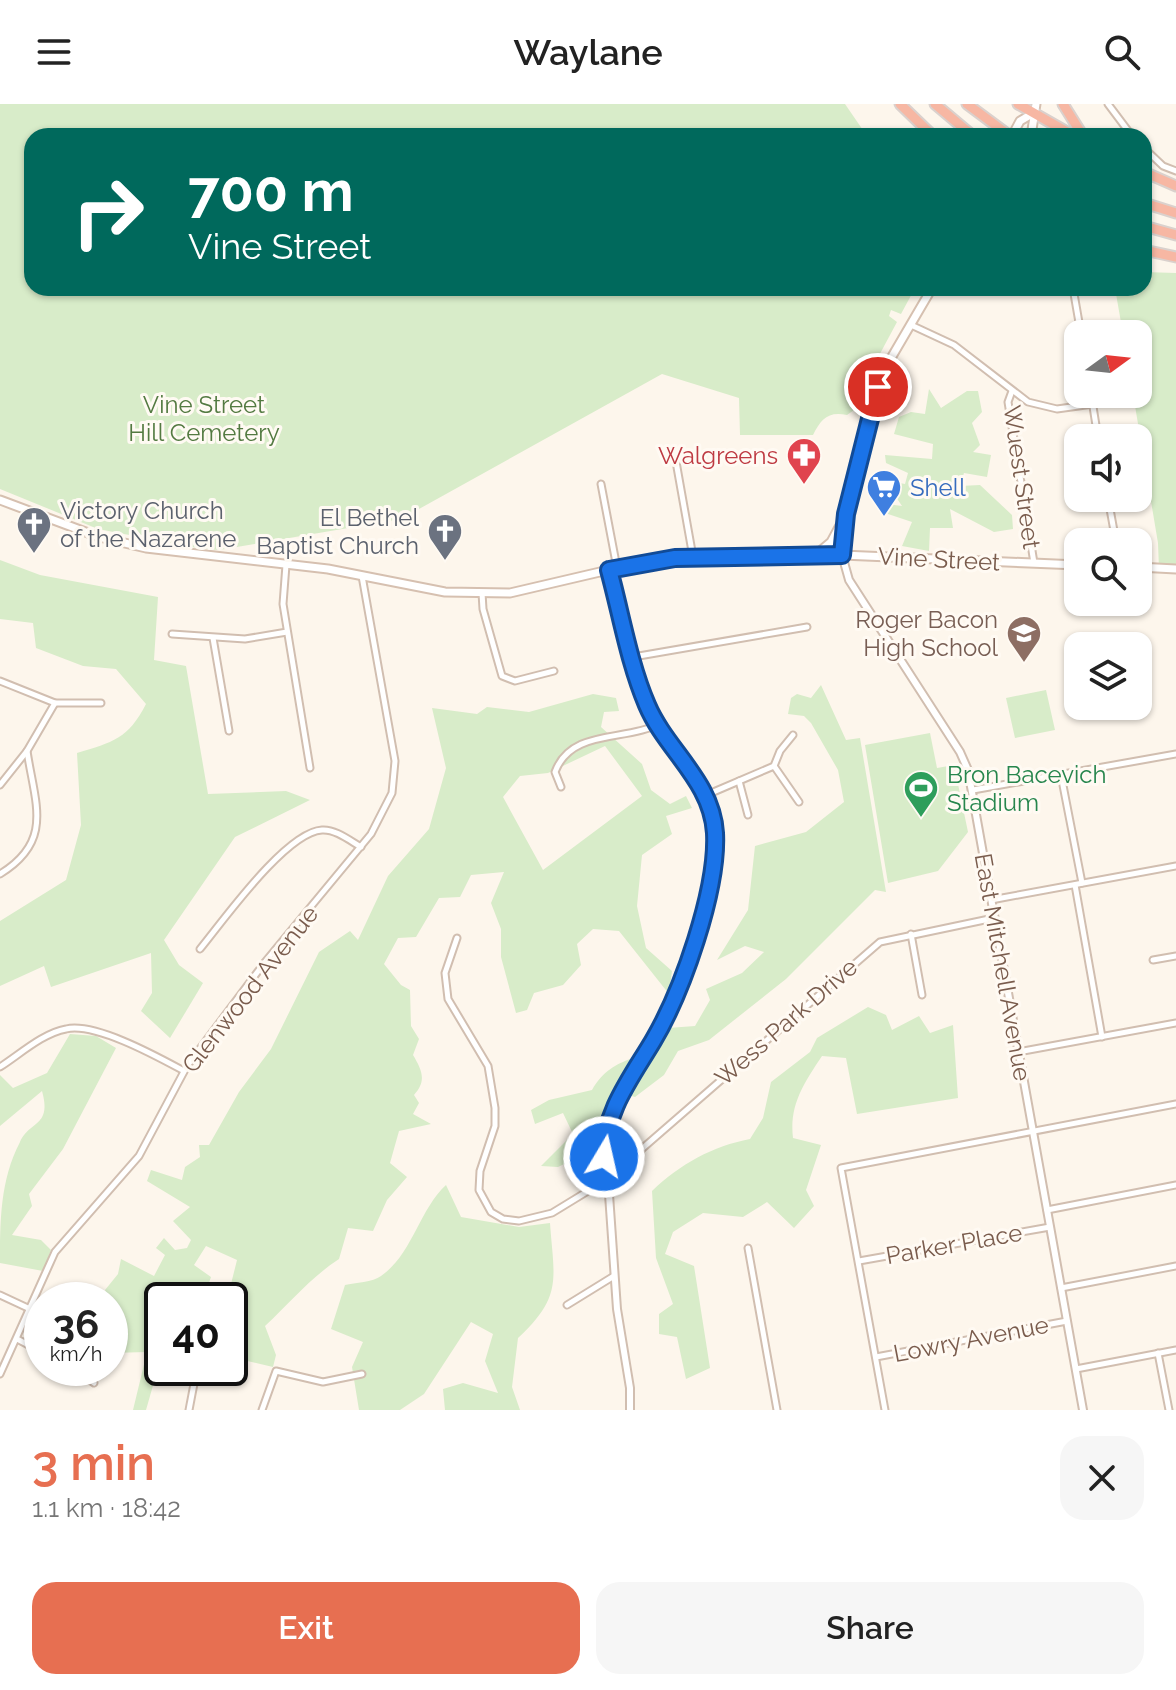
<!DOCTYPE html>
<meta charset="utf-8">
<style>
:root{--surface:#fff;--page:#f6f6f6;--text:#222;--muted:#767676;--accent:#e76f51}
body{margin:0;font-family:Raleway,sans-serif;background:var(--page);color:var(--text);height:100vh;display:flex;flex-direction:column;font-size:30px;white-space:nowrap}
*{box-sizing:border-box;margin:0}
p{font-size:26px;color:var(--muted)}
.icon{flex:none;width:44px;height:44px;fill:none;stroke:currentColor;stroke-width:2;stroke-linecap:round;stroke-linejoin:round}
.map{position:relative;height:1306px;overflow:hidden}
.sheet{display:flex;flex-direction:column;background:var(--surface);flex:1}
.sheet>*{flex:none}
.hud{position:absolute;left:24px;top:24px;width:1128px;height:168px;border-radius:24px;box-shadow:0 2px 6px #0004;background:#00695c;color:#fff;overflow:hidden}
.needle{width:52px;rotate:75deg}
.tools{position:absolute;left:1064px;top:216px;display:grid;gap:16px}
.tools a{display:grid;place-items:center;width:88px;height:88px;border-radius:16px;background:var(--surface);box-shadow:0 2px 6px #0004;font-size:40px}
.speed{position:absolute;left:24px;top:1178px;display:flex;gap:16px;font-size:40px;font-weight:700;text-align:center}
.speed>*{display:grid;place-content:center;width:104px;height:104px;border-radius:50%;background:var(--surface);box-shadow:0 2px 6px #0004;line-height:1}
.speed small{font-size:20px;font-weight:400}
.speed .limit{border:4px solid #111;border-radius:12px;background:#fff;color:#111}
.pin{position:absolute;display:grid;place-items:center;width:68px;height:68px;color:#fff;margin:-34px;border:4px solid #fff;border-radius:50%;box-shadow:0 2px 8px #0007}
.me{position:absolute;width:88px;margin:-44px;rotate:9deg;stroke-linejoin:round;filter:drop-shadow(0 0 6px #0008)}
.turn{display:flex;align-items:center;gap:28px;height:168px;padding:0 32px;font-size:36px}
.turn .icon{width:104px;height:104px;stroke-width:2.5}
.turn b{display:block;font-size:56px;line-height:68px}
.round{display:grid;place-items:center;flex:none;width:84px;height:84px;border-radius:24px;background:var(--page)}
.overview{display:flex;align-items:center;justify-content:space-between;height:136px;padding:0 32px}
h1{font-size:48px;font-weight:600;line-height:60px;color:var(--accent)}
.button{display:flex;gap:16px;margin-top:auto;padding:16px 32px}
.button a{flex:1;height:92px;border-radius:24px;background:var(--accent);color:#fff;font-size:32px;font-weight:600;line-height:92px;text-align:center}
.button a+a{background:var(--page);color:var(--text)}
header{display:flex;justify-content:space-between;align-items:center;height:104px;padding:0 32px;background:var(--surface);font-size:36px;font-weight:600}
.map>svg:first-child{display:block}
.green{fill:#d8ecc9;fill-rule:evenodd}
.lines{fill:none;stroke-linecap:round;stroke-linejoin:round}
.minor-casing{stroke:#d1beb0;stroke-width:9}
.tertiary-casing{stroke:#d1beb0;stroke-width:10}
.secondary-casing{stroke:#d6c0b0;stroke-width:11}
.motorway-casing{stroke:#dad1cd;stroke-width:13}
.minor{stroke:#fff;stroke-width:5}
.tertiary{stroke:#fff;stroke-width:6}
.secondary{stroke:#fff;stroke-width:7}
.motorway{stroke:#f7b7a3;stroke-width:9}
.route-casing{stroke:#114b97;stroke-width:20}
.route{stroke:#1a73e8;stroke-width:14}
.labels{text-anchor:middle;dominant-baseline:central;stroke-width:6;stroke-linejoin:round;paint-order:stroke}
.park-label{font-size:24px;fill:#537a41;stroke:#fffaf3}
.health-label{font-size:24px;fill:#be3a42;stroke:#fffaf3;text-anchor:end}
.street-label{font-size:24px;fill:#7a5c4d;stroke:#fffaf3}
.shop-label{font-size:24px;fill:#366cbe;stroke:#fffaf3;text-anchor:start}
.worship-label{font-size:24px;fill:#5b616d;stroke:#fffaf3;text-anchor:start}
.education-label{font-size:24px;fill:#785e54;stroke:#fffaf3;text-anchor:end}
.leisure-label{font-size:24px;fill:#27864d;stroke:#fffaf3;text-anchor:start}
</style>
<header><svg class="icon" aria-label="menu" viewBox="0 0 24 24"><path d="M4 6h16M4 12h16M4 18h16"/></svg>Waylane<svg class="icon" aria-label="search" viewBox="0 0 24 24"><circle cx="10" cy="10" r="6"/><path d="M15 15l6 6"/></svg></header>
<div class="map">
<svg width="1176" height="1306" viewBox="0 0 1176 1306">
<rect width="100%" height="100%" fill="#fdf6ec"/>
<g class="green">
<path d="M0 0H845L867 32H32V184H915L901 210 891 206 889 212 897 218 875 259 861 301 847 311C828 307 821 315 813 331H740L739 294 662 270 401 415 219 446 197 444 98 425 0 385Z"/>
<path d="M1144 168 1176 169V465H1159L1158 439 1133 290H1138V230H1123L1115 184H1144Z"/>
<path d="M929 285 941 304 967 287H978L982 308 972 319 980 341 973 348 991 351 987 373 964 369 960 382 980 381 1012 411 1013 425 994 428 950 405 953 424H930L929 447 902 442 912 418 879 407V399L902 402 894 390 884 385V376L905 380 908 369 886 359 885 351 932 355 933 340 894 330 899 313 911 308 925 310Z"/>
<path d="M0 456 40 471 158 493 154 556 186 562 208 690 286 687 310 696 235 733 164 836 179 861 203 879 170 934 141 907 152 889 151 849 51 883 44 862 0 882V817L66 776 81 721 77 649C113 638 128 635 146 600L116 565 83 562 36 544 33 519 0 515Z"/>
<path d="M821 581 846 636 860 634 886 788 875 786 786 875 709 936 678 947 664 971 635 993 622 989 608 1019 606 1076H590L585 1050 558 1063 541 1062 573 1030 563 1009 535 1020 531 1006 549 996 592 986C615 946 647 963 668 924L695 922 710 896 706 885 742 869 764 848 745 842 717 856 748 806 755 742 806 728 844 698 838 666 811 619 804 612 788 610 791 594 797 590 811 594Z"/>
<path d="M1046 586 1055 626 1015 634 1006 594Z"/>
<path d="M593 590 616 594 619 607 604 608 601 623 642 660 651 686 670 700 686 692 692 704 666 712 672 730 642 751 637 802 646 844 672 867 669 890 619 827 593 825 577 840 581 861 563 881 534 889 527 906 516 909 501 853V825L491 799 504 768 471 771 460 793 439 794 416 833 398 834 384 860 401 881 410 886 411 922 419 935 413 951C422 966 427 977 414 991L419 999 413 1010 431 1020 399 1027 390 1059 407 1073 387 1096 373 1127 348 1124 339 1155C310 1174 291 1198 265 1222L276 1251 273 1263 230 1253V1196H227L237 1156 206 1142 194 1161 211 1173 203 1196H162V1220L153 1231 162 1239 158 1264 146 1306H133L147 1248 110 1249 111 1204 105 1186 118 1170 121 1155 154 1172 165 1151 156 1144 164 1134 175 1146 187 1144 191 1136 173 1117 190 1103 147 1077 151 1066 182 1076 185 1063 200 1053 199 1041H209L239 988 271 945 319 848 350 827 358 836 388 772 429 725 446 664 432 604 477 610 487 603 529 608ZM605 642 642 692 543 766 503 693 520 672 548 669Z"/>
<path d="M930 629 937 664 954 661 968 728 938 767 888 779 865 641Z"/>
<path d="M868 903 886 911 892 926 919 912 930 929 953 921 958 994 857 1010 846 954 822 952C804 979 789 1001 793 1034L821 1041 806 1086 814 1102 794 1124 767 1098 743 1113 703 1109 673 1128 665 1150 694 1162 710 1264 686 1275 677 1233 659 1230V1210L673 1200 656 1154 652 1087C680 1060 713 1042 750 1035L763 1014 771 978 810 948 817 934Z"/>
<path d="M70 930 96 932 116 944 63 1045 29 1090 32 1102 12 1131 41 1136 51 1146 43 1167 0 1159C0 1118 0 1076 20 1038 30 1016 52 1023 42 987L0 1022V971L13 984 47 969Z"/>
<path d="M446 1081 461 1113 519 1123 550 1119C554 1175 563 1192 518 1234L512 1283 520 1306H445L443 1285 463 1279 498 1289 485 1257 493 1230 471 1218 424 1290 400 1306H359L352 1263 363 1238 331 1225 345 1181C355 1179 373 1178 381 1172 412 1151 419 1106 446 1081Z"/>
</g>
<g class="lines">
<g class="minor-casing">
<g id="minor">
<path d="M1108 0 1132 32"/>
<path d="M1144 44 1163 62 1176 67"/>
<path d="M1073 184 1081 230"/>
<path d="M911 221 954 241 1028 298 1057 305 1093 300"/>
<path d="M1012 287 1008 298 1034 459"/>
<path d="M1091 290 1098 334"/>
<path d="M675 352 693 453"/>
<path d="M601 380 617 464"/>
<path d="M1108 394 1116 438"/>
<path d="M286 461 283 500 310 664"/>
<path d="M482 489 483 505 502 572 515 577 554 567"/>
<path d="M172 530 245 535 287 528"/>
<path d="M213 534 229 627"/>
<path d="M633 553 807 523"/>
<path d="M0 577 55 599H101"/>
<path d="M774 662 799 698"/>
<path d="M1061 671 1082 779"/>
<path d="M739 677 748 711"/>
<path d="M0 681 27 647 55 599"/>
<path d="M561 683 555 668C571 625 624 637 657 621"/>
<path d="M973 686 1176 650"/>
<path d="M704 692 774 662 780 647 793 631"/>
<path d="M0 770C54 737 35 700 27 647"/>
<path d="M1075 781 1102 933"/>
<path d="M991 796 1176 762"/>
<path d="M911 830 922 891"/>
<path d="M457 834 445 869 448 895 488 962 495 1004V1022L480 1067 479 1086 491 1108 503 1115 519 1117 552 1109 606 1076 880 838 994 814"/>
<path d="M200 845C223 817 286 728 322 726 335 725 349 736 361 743"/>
<path d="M1153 856 1176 852"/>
<path d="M1018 948 1176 919"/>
<path d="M0 963C19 951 43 929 66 925 95 918 158 953 184 967"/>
<path d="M1047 1106 1176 1081"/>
<path d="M748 1144 777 1306"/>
<path d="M859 1157 1050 1123"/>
<path d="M1061 1184 1176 1162"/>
<path d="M0 1191 30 1205"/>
<path d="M567 1201 614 1172"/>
<path d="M17 1235 42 1248"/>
<path d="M1158 1249 1169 1306"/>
<path d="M876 1253 1067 1217"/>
<path d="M73 1264 94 1279"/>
<path d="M1076 1265 1176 1246"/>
<path d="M0 1270 55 1148 139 1052 187 962 265 858 371 730 392 689 395 657 362 472"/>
<path d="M189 1306 197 1264"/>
<path d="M262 1306 276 1267 323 1278 362 1270"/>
<path d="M885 1306 841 1064 1176 1000"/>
</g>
</g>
<g class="tertiary-casing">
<g id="tertiary">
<path d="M842 451 849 476 960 648 968 666 1083 1306"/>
<path d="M609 466 647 601 701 683 715 727V752L706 798 674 896 622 988 605 1033 617 1205 630 1284V1306"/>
</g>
</g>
<g class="secondary-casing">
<g id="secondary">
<path d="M1012 32 1020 17 1032 10"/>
<path d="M1031 32 1036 0"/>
<path d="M0 396 99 433 146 444 328 465 445 488 510 489 617 464 693 453 842 451 1078 461"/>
<path d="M818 449 831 438 845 412"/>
<path d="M842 451 846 410 874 293 887 261 932 184"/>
<path d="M1138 463 1176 465"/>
</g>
</g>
<g class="motorway-casing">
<g id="motorway">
<path d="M900 0 933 32"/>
<path d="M935 0 973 32"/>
<path d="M967 0 1010 32"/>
<path d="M1018 0 1074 32"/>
<path d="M1063 0 1083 32"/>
<path d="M1144 68 1176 82"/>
<path d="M1144 99 1176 109"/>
<path d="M1144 122 1176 131"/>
<path d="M1144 146 1176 153"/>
</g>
</g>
<use href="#minor" class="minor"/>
<use href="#tertiary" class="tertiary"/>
<use href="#secondary" class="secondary"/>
<use href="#motorway" class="motorway"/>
</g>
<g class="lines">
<g class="route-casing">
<path id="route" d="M604 1053C604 1008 631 974 653 937 682 888 718 786 715 729 712 677 666 646 647 601 629 559 621 510 609 466L675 454 842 451 846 410 878 283"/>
</g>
<use href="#route" class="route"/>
</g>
<defs>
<g id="pharmacy-pin" transform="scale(1.8)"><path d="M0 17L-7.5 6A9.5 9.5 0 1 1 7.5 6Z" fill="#e0444e" stroke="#fffaf3"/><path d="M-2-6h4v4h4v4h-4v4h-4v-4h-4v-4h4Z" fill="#fff"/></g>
<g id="supermarket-pin" transform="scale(1.8)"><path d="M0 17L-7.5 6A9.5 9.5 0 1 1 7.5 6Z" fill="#3f7fe0" stroke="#fffaf3"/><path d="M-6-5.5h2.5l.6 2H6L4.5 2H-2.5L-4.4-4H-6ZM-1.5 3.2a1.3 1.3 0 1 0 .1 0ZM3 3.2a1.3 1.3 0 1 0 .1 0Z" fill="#fff"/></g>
<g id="church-pin" transform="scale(1.8)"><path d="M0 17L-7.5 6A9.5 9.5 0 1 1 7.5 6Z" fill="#6b7280" stroke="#fffaf3"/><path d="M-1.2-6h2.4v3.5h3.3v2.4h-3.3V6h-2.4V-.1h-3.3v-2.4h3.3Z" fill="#fff"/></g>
<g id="school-pin" transform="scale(1.8)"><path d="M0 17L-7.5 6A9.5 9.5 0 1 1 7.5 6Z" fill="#8d6e63" stroke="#fffaf3"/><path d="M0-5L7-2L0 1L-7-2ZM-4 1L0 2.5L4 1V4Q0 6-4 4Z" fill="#fff"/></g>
<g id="stadium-pin" transform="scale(1.8)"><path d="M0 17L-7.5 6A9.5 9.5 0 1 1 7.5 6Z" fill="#2e9e5b" stroke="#fffaf3"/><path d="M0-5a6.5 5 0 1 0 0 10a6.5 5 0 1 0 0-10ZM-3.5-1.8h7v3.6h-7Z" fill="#fff"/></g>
</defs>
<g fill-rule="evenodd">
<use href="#pharmacy-pin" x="804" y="351"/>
<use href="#supermarket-pin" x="884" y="383"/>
<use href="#church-pin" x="34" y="420"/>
<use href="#church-pin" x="445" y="427"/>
<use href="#school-pin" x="1024" y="529"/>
<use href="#stadium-pin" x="921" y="684"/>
</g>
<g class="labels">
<g class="park-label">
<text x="204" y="300">Vine Street<tspan x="204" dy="28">Hill Cemetery</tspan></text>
</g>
<g class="health-label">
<text x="778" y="351">Walgreens</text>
</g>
<g class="street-label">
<text transform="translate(1022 373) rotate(82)">Wuest Street</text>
<text transform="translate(939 455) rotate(3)">Vine Street</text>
<text transform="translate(1003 863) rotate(80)">East Mitchell Avenue</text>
<text transform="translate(250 885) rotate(-52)">Glenwood Avenue</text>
<text transform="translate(786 918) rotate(-41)">Wess Park Drive</text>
<text transform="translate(954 1140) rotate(-10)">Parker Place</text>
<text transform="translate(971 1235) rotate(-11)">Lowry Avenue</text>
</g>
<g class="shop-label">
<text x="910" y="383">Shell</text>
</g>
<g class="worship-label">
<text x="60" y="406">Victory Church<tspan x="60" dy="28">of the Nazarene</tspan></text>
<text x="419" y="413" text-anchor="end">El Bethel<tspan x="419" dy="28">Baptist Church</tspan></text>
</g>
<g class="education-label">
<text x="998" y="515">Roger Bacon<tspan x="998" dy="28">High School</tspan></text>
</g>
<g class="leisure-label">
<text x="947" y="670">Bron Bacevich<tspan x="947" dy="28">Stadium</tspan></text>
</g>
</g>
</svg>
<div class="tools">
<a><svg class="needle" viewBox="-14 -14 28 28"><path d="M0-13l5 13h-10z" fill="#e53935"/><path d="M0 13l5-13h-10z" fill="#767676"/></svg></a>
<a><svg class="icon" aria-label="sound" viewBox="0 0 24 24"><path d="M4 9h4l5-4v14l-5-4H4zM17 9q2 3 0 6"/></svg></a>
<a><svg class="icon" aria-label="search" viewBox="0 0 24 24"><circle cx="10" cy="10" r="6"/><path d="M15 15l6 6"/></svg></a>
<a><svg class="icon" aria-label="layers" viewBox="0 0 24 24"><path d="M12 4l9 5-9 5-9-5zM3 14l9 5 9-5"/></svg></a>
</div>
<div class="speed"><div>36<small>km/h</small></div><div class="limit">40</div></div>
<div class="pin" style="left:878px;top:283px;background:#d93025"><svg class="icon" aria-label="arrive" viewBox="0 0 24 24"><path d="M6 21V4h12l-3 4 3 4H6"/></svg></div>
<svg class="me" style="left:604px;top:1053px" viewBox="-20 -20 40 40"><circle r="17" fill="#1a73e8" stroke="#fff" stroke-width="3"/><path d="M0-11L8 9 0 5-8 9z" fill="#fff"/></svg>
<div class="hud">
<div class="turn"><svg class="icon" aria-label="right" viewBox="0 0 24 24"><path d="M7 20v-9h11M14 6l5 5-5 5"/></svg><div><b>700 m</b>Vine Street</div></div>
</div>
</div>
<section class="sheet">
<div class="overview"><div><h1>3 min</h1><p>1.1 km · 18:42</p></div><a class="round"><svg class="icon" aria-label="close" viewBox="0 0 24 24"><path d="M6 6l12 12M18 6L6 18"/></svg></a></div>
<div class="button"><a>Exit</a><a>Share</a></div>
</section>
